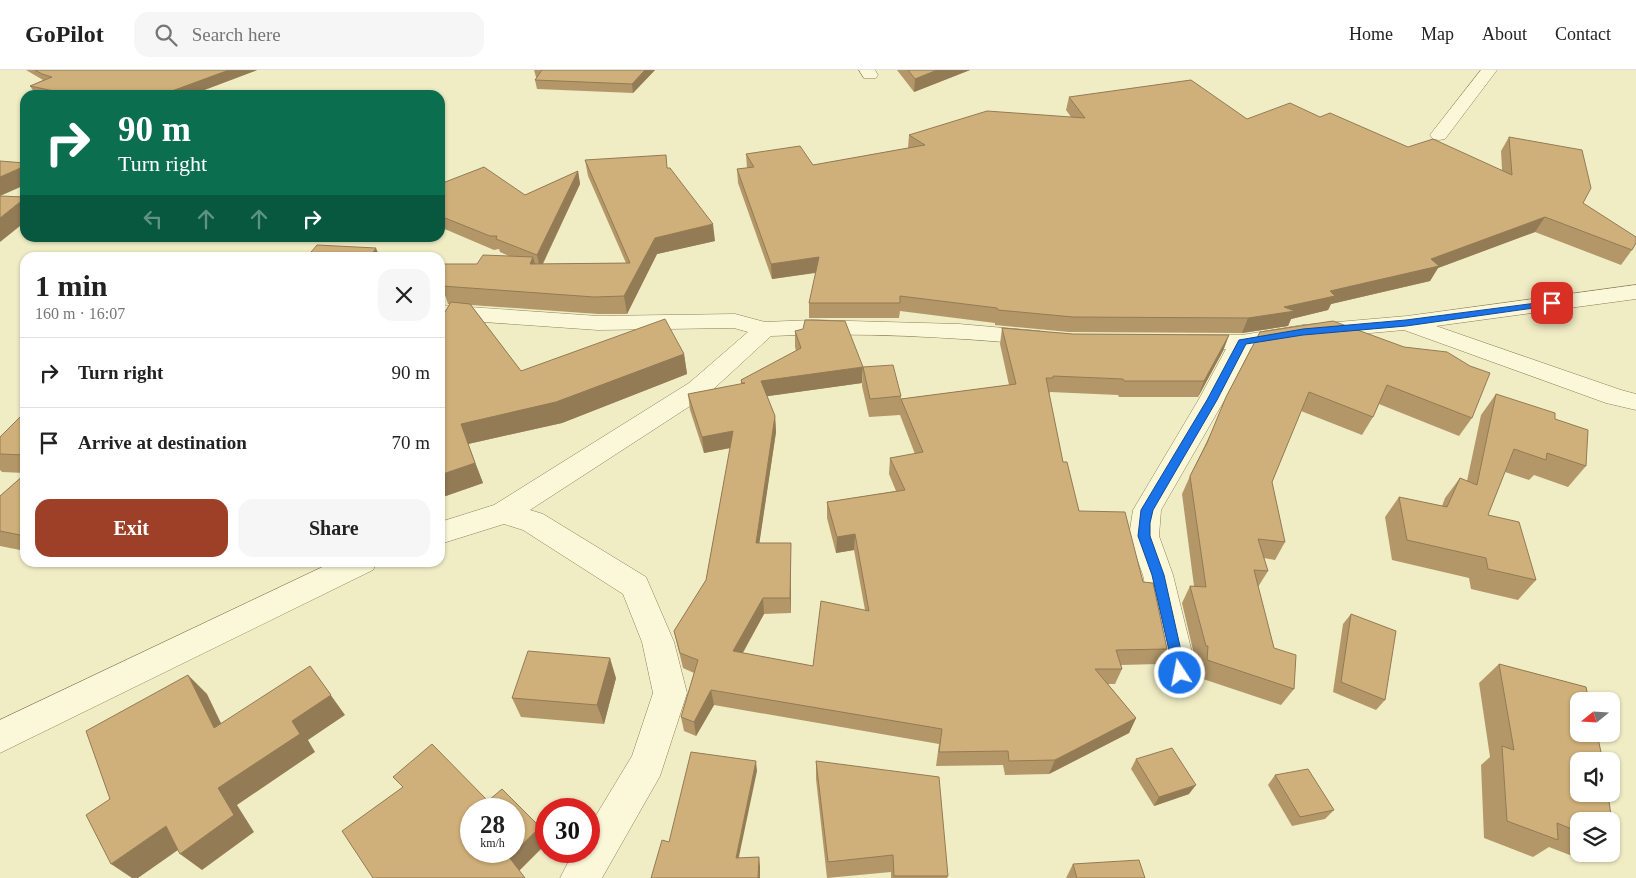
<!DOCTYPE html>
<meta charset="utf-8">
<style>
:root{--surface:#fff;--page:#f6f6f6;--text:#222;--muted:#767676;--line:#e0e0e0;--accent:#9e4027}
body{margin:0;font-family:Georgia,serif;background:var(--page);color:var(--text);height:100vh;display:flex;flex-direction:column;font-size:19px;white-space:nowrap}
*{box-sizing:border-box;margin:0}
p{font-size:16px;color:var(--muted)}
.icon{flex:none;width:28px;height:28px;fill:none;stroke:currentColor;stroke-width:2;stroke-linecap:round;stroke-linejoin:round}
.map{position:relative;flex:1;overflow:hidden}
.side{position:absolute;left:20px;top:182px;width:425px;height:315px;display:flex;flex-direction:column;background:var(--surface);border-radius:15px;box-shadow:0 1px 4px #0004}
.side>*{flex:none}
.top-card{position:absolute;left:20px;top:20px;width:425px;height:152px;border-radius:15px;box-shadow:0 1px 4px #0004;background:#0b6e4f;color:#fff;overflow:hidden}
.needle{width:32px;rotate:252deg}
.tools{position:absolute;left:1570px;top:622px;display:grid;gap:10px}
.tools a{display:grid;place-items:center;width:50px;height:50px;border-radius:10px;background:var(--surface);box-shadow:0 1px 4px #0004;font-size:25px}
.speed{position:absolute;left:460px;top:728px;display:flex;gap:10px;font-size:25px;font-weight:700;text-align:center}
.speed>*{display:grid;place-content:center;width:65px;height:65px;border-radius:50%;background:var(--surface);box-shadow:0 1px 4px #0004;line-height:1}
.speed small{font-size:12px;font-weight:400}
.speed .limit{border:8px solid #d22;background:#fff;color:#111}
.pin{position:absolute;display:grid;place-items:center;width:42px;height:42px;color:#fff;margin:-21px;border-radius:10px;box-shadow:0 2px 8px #0006}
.me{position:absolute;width:55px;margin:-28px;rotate:349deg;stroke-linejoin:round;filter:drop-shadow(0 0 4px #0008)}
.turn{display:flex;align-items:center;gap:18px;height:105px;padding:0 15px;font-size:22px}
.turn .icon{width:65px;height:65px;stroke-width:2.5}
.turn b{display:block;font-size:35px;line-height:42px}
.lanes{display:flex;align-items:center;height:48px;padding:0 15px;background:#0003;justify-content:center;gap:25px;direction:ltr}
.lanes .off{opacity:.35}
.round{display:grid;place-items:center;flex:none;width:52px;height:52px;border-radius:15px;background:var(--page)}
.headline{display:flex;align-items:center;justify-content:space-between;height:85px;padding:0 15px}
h1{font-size:30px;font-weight:800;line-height:38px}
.cta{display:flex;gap:10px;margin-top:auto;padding:10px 15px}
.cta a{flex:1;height:58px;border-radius:15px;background:var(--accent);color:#fff;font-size:20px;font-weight:800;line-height:58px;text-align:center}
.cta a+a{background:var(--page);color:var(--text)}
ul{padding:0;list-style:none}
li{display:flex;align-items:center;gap:15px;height:70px;padding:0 15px;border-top:1px solid var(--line)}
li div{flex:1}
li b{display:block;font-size:19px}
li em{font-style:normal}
header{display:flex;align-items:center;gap:30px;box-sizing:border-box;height:70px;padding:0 25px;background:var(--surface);border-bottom:1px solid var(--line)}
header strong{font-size:24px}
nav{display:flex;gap:28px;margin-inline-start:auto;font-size:18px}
.search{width:350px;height:45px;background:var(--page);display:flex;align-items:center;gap:12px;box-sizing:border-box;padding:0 18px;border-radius:15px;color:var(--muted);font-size:19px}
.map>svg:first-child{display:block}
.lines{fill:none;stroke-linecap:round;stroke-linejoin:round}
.minor-casing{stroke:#8c805a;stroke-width:1}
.minor{fill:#faf8d9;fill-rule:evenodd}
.wall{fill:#b39769}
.shaded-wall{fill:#927b55}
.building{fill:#d0b07a;stroke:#927b55;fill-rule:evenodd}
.route{fill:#1a73e8;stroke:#114b97}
</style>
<header>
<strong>GoPilot</strong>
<div class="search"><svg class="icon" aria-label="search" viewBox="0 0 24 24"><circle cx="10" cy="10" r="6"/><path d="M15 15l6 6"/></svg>Search here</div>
<nav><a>Home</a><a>Map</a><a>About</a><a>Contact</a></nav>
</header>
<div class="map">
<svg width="1636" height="808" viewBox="0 0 1636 808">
<rect width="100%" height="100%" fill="#f0edc5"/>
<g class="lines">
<g class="minor-casing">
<g id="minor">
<path d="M859 0H875L878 5 876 8H864Z"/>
<path d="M1481 0H1497L1445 69 1439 70 1433 69 1430 65 1433 61Z"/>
<path d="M1636 215V229L1436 256 1621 320 1636 324V340L1606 333 1404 260 1303 269 1251 278 1225 329 1161 440 1159 466 1173 505 1197 603 1192 613 1180 618 1168 613 1163 603 1143 505 1129 466 1133 440 1199 329 1226 279H1189L1181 277 1177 272 1181 267 1189 265H1242L1303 255 1407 246Z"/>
<path d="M440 235 598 246 735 244 765 252 813 250 959 254 1039 261 1047 263 1051 268 1047 273 1039 275C950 267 860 262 771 266L707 325 530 440 543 444 646 507 674 572 687 623 660 706 602 808H560L574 781H589V757L632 686 653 623 642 572 623 524 523 460 504 454 440 474V452L494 435 689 313 748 262 734 258 598 260 440 249Z"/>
<path d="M333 492H377L373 500 0 683V650Z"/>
</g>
</g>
<use href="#minor" class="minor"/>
</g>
<g class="wall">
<path d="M26 0H257L191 25H36L30 16 43 10Z"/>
<path d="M534 0H655L633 23 537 19 535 10 537 7H536Z"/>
<path d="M897 0H970L914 22Z"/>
<path d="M1069 27 1247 49 1320 47 1408 77 1502 100 1501 81 1509 67 1583 133 1632 180 1621 195 1535 162 1438 198 1430 211 1331 234 1328 240 1291 249 1288 256 1242 263 1069 262 995 255V253L900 241 899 248H809V233L816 203 772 209 738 113 737 99 747 98 746 84 813 95 908 78 909 65 1071 47 1066 40Z"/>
<path d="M585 90 668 98 715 171 657 184 627 244H598L471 235 521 301 684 284 687 304 562 353 468 374 483 413 440 428V250L450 234H448L442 216 477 194 509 186 500 182 499 179 494 180 440 157V114L525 125 578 101 580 114 543 194 626 193 588 106Z"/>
<path d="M1002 258 1073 264 1229 265 1223 281 1198 327H1119L1118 325 1050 322 1049 324 1063 392 1079 441 1143 512 1167 579 1159 594 1121 595 1122 599 1115 614H1108L1136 648 1129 663 1049 704 1005 705 1003 695 936 696 939 674 714 635 696 666 684 661 681 647 694 603 683 598 674 561 706 510 730 378 704 383 690 340 688 324 741 314V310L796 281 795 277V261L862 313 767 326 775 346 776 362 759 473 791 489V543L764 544 743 583 813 596 865 540 854 480 836 483 827 448V432L896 421 889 404 890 388 915 384 900 345 869 347 862 316 863 297 901 326V329L1009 315 1000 274Z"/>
<path d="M1260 262 1472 348 1459 366 1379 334 1373 347 1362 365 1301 341 1272 412 1285 472 1275 490 1264 488 1268 501 1258 517 1274 578 1294 619 1281 635 1197 607 1198 593H1196L1182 533 1190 516H1194L1182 424 1190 406Z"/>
<path d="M1496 324 1555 349 1586 396 1568 417 1534 405 1529 410 1505 402 1488 445 1536 510 1518 530 1471 519 1469 508 1392 490 1385 447 1399 427 1442 436 1445 428 1460 408 1467 411 1481 345Z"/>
<path d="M25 342V403L2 402 0 400V367Z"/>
<path d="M25 404V481L0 476V426Z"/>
<path d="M1351 544 1385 630 1376 640 1333 622 1343 554Z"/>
<path d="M1499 594 1586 617 1589 631H1579V664H1597L1603 691H1579V724H1608L1615 775 1611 777V751H1579V784H1601L1588 792 1549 777 1533 787 1484 768 1481 695 1490 687 1479 613Z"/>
<path d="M616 608 604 654 521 647 512 628Z"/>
<path d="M1136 689 1189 724 1154 736 1131 699Z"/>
<path d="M816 691 948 806 947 808H891V802L827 808 816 709Z"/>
<path d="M1275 705 1334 740 1325 749 1292 756 1268 715Z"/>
<path d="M1073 794 1145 808H1066Z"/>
</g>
<g class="shaded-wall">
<path d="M229 0H257L191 25H161Z"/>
<path d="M645 0H655L633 23 632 14Z"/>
<path d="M937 0H970L914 22 915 9Z"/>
<path d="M25 96V115L0 126V107Z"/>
<path d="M578 101 580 114 540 199 537 185Z"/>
<path d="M25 128V152L0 172V148Z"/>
<path d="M1545 147 1535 162 1438 198 1430 211 1331 234 1328 240 1291 249 1288 256 1242 263 1248 248 1431 189Z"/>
<path d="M713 154 715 171 657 184 627 244 624 226 655 168Z"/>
<path d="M376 178 380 188H369Z"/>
<path d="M533 187 538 204 530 194Z"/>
<path d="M819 187V202L772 209 771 194Z"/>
<path d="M1229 265 1223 281 1198 327 1204 311Z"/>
<path d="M684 284 687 304 562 353 468 374 483 413 440 428V405L461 354Z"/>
<path d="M863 297 862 313 762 327 761 311Z"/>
<path d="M775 346 776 362 757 489 756 473Z"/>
<path d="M733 361 735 377 704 383 702 367Z"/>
<path d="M25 461V470L20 465Z"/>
<path d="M855 464 854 480 836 483 837 467Z"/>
<path d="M791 473V543L790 528Z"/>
<path d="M763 528 764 544 735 596 733 581Z"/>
<path d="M610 588 616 608 604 654 597 635Z"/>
<path d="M310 596 345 645 308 670 315 682 237 735 254 762 202 800 180 784 218 718 292 651Z"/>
<path d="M188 605 207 624 232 676 214 658Z"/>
<path d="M711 620 714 635 696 666 694 652Z"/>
<path d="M1136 648 1129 663 1049 704 1055 690Z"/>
<path d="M756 691 757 701 737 796 736 788Z"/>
<path d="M1196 715 1189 724 1154 736 1159 727Z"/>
<path d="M166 756 188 773 138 808H132L111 794Z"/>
<path d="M540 757 546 768V774L518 802 509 787Z"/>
<path d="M759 787 760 796V808H758Z"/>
</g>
<g class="building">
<path d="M35 0H229L161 25H73L30 16 52 7 42 4Z"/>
<path d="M542 0H645L632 14 535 10Z"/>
<path d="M908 0H937L915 9Z"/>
<path d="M1191 10 1247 49 1290 33 1320 47 1330 43 1408 77 1433 69 1512 105 1509 67 1582 80 1591 118 1583 133 1636 167V173L1632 180 1545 147 1431 189 1439 196 1330 221 1335 226 1284 237 1295 241 1248 248 1073 247 998 240 997 238 900 226V233H809L819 187 771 194 737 99 754 97 746 84 800 76 813 95 925 75 909 65 987 41 1085 48 1069 27Z"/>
<path d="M666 85 667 98H670L713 154 655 168 624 226 594 227 442 216V194H477L483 185 533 187 530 194 630 193 585 90Z"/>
<path d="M0 91 25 93V96L0 107Z"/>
<path d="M484 97 525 125 578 101 537 185 496 169 497 166H490L440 146V114Z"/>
<path d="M0 126 25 127V128L0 148Z"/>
<path d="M317 175 376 178 369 188H306Z"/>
<path d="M451 232 470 234 521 301 665 249 684 284 556 332 461 354 475 393 440 405V250Z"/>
<path d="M805 250 845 251 863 297 761 311 775 346 756 473H791L790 528H763L733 581 813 596 821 531 869 541 855 464 837 467 827 432 905 420 890 388 923 382 901 329 1016 314 1002 258 1073 264 1229 265 1204 311H1124L1123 309 1053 306V308H1046L1063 392H1067L1079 441 1125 442 1143 512 1153 513 1167 579 1116 580 1122 599H1095L1136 648 1055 690 1009 691 1008 681 939 682 942 659 711 620 694 652 681 647 698 590 680 583 674 561 706 510 733 361 702 367 688 324 745 313H742L741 310 801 278 795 261 803 259Z"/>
<path d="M1333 251 1404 277 1447 282 1470 296 1490 303 1472 348 1387 315 1373 347 1309 322 1272 412 1285 472 1258 469 1268 501 1254 500 1274 578 1296 585 1294 619 1207 590 1208 576H1206L1190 516 1206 517 1190 406 1207 373 1226 327 1260 262Z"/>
<path d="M893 295 901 326 870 329 863 297Z"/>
<path d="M1496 324 1555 343V349L1588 360 1586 396 1547 383 1546 390 1514 379 1488 445 1519 452 1536 510 1488 499 1486 488 1407 470 1399 427 1447 437 1460 408 1477 415Z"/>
<path d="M25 342V385L0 384V367Z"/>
<path d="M25 404V461L20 465 0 461V426Z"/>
<path d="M1351 544 1396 561 1385 630 1341 612Z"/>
<path d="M528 581 610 588 597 635 512 628Z"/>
<path d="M1499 594 1586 617 1589 631H1579V664H1597L1603 691H1579V724H1608L1615 775 1611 774V751H1579V762L1557 753 1558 770 1507 751 1502 676 1514 680Z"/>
<path d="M310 596 331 625 292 651 300 664 218 718 234 745 180 784 166 756 111 794 86 745 110 729 86 661 188 605 214 658Z"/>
<path d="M432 674 488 731 502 719 540 757 509 787 525 808H373L342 761 403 717 393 707ZM471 739H514V781H471Z"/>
<path d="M1172 678 1196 715 1159 727 1136 689Z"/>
<path d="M691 682 756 691 736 788 759 787 758 808H651L662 770 669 772Z"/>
<path d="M816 691 939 707 948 806H894L893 785 828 792Z"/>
<path d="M1308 699 1334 740 1300 747 1275 705Z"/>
<path d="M1139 790 1145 808H1077L1073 794Z"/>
</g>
<path class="route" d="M1552 231H1555V235L1406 256 1303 265 1246 274 1217 330 1153 440 1150 453V466L1164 505 1186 603 1184 607 1180 609 1175 607 1152 505 1138 466 1141 440 1207 330 1239 270 1303 259 1406 250Z"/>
</svg>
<div class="tools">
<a><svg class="needle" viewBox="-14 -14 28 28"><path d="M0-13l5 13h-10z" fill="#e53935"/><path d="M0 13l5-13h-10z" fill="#767676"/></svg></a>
<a><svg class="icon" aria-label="sound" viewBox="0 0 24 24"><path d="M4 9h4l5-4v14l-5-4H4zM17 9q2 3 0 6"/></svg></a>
<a><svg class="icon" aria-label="layers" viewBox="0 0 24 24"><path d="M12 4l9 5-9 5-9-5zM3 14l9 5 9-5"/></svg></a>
</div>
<div class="speed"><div>28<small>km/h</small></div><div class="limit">30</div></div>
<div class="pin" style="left:1552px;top:233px;background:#d93025"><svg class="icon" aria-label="arrive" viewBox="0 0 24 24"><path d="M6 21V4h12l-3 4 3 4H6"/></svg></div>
<svg class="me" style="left:1180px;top:603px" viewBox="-20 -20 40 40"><circle r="17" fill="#1a73e8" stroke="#fff" stroke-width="3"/><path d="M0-11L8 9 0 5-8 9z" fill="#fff"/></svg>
<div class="top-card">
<div class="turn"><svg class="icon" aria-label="right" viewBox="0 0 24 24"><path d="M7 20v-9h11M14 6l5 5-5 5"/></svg><div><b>90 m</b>Turn right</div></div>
<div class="lanes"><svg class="icon off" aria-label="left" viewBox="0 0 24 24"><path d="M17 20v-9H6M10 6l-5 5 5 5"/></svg><svg class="icon off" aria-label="ahead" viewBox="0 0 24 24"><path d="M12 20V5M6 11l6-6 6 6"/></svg><svg class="icon off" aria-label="ahead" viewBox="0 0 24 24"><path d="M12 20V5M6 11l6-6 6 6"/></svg><svg class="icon" aria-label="right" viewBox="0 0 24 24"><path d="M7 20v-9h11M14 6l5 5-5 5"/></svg></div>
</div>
<section class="side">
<div class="headline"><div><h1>1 min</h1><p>160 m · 16:07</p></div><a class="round"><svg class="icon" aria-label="close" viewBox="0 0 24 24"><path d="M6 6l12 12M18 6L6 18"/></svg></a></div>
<ul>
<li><svg class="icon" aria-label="right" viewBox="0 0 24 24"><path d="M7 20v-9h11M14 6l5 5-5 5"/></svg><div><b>Turn right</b></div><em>90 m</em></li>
<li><svg class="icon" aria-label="arrive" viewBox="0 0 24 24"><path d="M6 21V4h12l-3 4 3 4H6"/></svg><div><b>Arrive at destination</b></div><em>70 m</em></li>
</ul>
<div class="cta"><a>Exit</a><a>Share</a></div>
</section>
</div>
